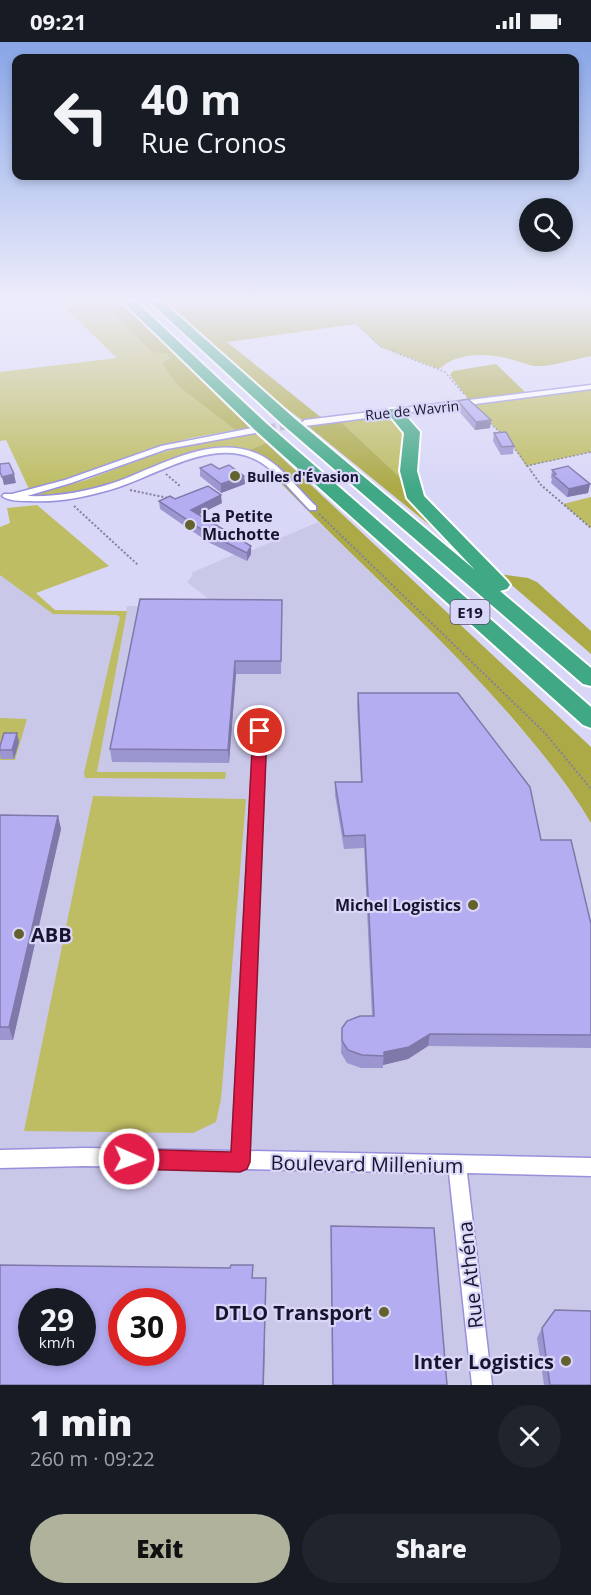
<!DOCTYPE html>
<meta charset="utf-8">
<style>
:root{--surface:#171b24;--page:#20242c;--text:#f1f3f6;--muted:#9ea1a6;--accent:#b1b29c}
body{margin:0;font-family:"Open Sans",sans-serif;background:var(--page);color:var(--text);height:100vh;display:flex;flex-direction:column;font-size:22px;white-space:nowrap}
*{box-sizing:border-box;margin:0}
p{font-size:20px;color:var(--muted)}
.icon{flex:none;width:33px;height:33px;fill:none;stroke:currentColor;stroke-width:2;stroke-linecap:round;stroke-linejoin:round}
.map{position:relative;height:1343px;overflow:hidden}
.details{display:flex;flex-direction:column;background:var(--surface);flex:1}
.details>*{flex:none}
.hud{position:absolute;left:12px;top:12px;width:567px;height:126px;border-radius:12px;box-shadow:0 3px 9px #0003;background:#171b24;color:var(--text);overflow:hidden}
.buttons{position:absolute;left:519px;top:156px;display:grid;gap:12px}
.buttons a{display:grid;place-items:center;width:54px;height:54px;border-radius:50%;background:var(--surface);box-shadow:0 3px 9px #0003;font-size:30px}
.speed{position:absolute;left:18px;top:1246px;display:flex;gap:12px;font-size:30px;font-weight:700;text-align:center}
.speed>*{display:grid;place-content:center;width:78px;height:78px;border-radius:50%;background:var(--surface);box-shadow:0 3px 9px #0003;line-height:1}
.speed small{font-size:15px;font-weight:400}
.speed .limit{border:9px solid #d22;background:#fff;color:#111}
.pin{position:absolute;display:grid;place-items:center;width:51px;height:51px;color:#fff;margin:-26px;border:3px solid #fff;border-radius:50%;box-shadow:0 2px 6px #0007}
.me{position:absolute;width:66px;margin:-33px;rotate:92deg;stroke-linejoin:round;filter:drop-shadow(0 0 4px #0008)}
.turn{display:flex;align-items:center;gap:21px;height:126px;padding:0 30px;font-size:27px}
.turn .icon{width:78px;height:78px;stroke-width:2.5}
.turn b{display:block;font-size:42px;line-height:51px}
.round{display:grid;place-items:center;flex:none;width:63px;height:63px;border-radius:32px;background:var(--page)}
.summary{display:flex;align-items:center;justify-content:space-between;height:102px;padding:0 30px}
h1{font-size:36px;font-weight:800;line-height:45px}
.cta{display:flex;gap:12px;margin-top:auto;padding:12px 30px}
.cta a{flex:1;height:69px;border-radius:36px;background:var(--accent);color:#111;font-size:24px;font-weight:800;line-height:69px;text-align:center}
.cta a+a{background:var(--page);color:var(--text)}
.status{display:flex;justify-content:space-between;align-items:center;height:42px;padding:0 30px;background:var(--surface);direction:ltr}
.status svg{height:16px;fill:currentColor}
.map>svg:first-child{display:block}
.built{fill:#cac8e9;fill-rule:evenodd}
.green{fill:#bebd63}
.forest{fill:#acaa46}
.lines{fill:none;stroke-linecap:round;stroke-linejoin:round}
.minor-tunnel{stroke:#b2b0cf;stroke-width:8;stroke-dasharray:8 4;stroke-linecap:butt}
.minor-casing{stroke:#9890db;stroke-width:3}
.motorway-casing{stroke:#fff;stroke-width:4}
.path-far1{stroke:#83809e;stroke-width:1.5;stroke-dasharray:2 2;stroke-linecap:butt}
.path{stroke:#83809e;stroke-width:2;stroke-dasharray:2 2;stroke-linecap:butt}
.minor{fill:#fff;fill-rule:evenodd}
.motorway{fill:#41a886;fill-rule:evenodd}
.wall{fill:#9b95d0}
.shaded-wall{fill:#7e79a9}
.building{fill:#b4adf2;stroke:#7e79a9;stroke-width:1.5;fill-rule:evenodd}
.route{fill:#e11d48;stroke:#92132f;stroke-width:1.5}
.poi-dot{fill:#63622f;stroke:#d9d7f7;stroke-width:2}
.labels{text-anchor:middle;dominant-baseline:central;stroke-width:4.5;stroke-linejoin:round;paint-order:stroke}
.far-street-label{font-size:14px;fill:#181430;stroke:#d9d7f7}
.far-poi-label{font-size:14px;font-weight:bold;fill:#181430;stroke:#d9d7f7;text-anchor:start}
.shield{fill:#d9d7f7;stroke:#524e6c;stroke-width:1.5}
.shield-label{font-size:15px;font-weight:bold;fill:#181430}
.poi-label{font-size:16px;font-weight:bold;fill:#181430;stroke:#d9d7f7;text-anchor:start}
.near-poi-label{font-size:20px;font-weight:bold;fill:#181430;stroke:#d9d7f7;text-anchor:end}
.near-street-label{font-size:20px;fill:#181430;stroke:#d9d7f7}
</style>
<div class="status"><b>09:21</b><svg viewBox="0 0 49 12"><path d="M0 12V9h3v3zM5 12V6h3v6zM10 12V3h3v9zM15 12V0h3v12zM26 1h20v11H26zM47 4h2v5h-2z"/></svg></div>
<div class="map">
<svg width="591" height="1343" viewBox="0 0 591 1343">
<rect width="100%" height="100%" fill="#d9d7f7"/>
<path class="built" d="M318 480 462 619 542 711 581 763 591 781V1343H0V518L55 569H126L127 564 216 563 187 540 193 533 191 531 249 506 253 508ZM32 1260H82V1311H32ZM122 1260H172V1311H122Z"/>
<g class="green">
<path d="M57 258H99L152 309 166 312 170 316 163 320V323L178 344 235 388 191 396 146 408 83 432 29 447 6 398 0 399V330L117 316Z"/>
<path d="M591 345V410L532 423 526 424 511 401 471 362Z"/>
<path d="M376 375 400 381 408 387 405 440 340 379Z"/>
<path d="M255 391 266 401 247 409H210L99 445 65 453 24 456 86 438 150 414 195 401Z"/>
<path d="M591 455V486L563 462Z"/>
<path d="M37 463 109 524 36 551 55 568 127 569 97 730H226L225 737 85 736 84 731 120 575 116 573 53 572 0 533V485L10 481 7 466Z"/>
<path d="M0 676 27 677 15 718H0Z"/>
<path d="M93 754 246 757 221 1057 216 1080 193 1091 24 1089Z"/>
</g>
<g class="forest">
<path d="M99 258H119L250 386 235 388 178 344 163 323V320L170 316 166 312 152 310Z"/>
<path d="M163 258H591V314C575 317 557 323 541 324 529 325 520 319 510 317 487 311 457 310 439 327L381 305 356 282 227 300 323 377 303 379 270 354Z"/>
<path d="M496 322 527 352H511L469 358 450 333 453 329Z"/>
<path d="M340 379 405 440 459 507 308 384Z"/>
<path d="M266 401 591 705V781C568 741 538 706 508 671 435 587 350 514 273 433H277L247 409Z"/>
<path d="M499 532 528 536 537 540 591 589V612Z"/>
</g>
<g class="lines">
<path class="minor-tunnel" d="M256 388 298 382"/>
<g class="minor-casing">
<g id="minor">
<path d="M591 343V347L305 384 301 381 305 378Z"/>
<path d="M252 386 256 389 255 391 167 407 71 441 27 454C56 455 85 450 113 441 157 426 210 391 258 412 281 422 298 448 316 464V468H310C292 451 274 425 252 416 211 398 158 432 119 445 91 454 59 461 29 459 20 459 9 459 2 454L4 452H12L65 438 161 404Z"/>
<path d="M260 685 266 689 249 1109 591 1116V1134L467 1131 492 1343H472L449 1131 245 1127 240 1129 235 1127 85 1124 0 1126V1108L85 1106 232 1109 254 689Z"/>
</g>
</g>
<g class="motorway-casing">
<g id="motorway">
<path d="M121 258H134L267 382 591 665V686L583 683 255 388Z"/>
<path d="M148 258H161L294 376 475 528 407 456 400 429 404 391 387 370 390 367H400L420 390 417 429 424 454 507 539 510 543 507 547 500 549 591 626V644L583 642 282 382Z"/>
</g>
</g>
<g class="path-far1">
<path d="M317 258 348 274 381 305 445 330 464 352"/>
<path d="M490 381 501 391"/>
<path d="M513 404 532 430"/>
<path d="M526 424 591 410"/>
</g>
<g class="path">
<path d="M531 429 541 443 591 486"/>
<path d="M166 432 180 444"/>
<path d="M130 448 168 456"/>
<path d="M74 464 138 523"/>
<path d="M319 472 545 691 591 747"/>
</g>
<use href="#minor" class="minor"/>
<use href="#motorway" class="motorway"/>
</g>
<g class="wall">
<path d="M458 359 490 386 475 388 457 367Z"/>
<path d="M494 391 514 404 513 412 501 413 493 399Z"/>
<path d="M200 426 219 427 244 434 245 442 221 451 200 434Z"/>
<path d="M552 428 590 442 588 451 567 455 551 441 552 437 551 436Z"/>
<path d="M175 457 222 461 199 472 251 512 247 519 208 500 160 467 159 459Z"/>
<path d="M282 558 281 632H236L229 721 112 720 110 707Z"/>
<path d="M358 651 541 798 591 882V1006L428 1004 408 1017 383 1023V1026H361L347 1021 341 1011 342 986 372 974 364 806 344 807 335 753V740H361L357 664Z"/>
<path d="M19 700 14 717H1L0 712V704Z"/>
<path d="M0 773 58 774 61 787 13 998H0Z"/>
<path d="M331 1184 447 1343H332Z"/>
<path d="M542 1286 591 1343H544L537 1296Z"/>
</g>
<g class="shaded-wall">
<path d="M491 378 490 386 475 388 476 380Z"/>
<path d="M14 432 16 441 4 443 2 435Z"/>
<path d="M244 434 245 442 221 451V442Z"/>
<path d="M590 442 588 451 567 455 569 447Z"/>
<path d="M221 453 222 461 192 476 191 468Z"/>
<path d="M251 504V512L247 519V511Z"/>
<path d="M235 619 236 632 229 721 228 708Z"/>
<path d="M17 691 19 700 14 717 12 708Z"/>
<path d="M58 774 61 787 13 998 9 985Z"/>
<path d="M430 992 428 1004 408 1017 383 1023 384 1010Z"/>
<path d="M266 1236 264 1343H263Z"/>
</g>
<g class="building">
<path d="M468 357 491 378 476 380 458 359Z"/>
<path d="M506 390 514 404 502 405 494 391Z"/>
<path d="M9 421 14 432 2 435 0 430V422Z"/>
<path d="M211 422 219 427 229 423 244 434 221 442 200 426Z"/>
<path d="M568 424 590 442 569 447 553 433 556 432 552 428Z"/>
<path d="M208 444 221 453 191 468 251 504 247 511 207 491 159 459 170 454 175 457Z"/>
<path d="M140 557 282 558 281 619H235L228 708 110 707Z"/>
<path d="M358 651H458L530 745 541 798H571L591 882V993L430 992 409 1005 384 1010V1014L362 1013 348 1008 342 999V986L347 979 360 974H374L365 793 344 794 335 740H362Z"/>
<path d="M4 691H17L12 708H0V704Z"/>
<path d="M0 773 58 774 9 985H0Z"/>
<path d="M331 1184 434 1186 447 1343H333Z"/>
<path d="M0 1223 230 1226 231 1223H253L252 1236H266L263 1343H0ZM32 1260H82V1311H32ZM122 1260H172V1311H122Z"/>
<path d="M555 1268 591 1269V1343H550L542 1286Z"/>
</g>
<linearGradient id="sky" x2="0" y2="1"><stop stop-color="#88a5e6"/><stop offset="0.58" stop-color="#eeedfb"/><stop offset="1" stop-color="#eeedfb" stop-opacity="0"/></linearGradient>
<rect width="591" height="446" fill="url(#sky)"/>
<path class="route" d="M260 685 267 689 250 1120 247 1127 240 1130 129 1127 122 1124 119 1117 122 1110 129 1107 231 1110 253 689Z"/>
<g class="poi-dot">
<circle cx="235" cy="434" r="6"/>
<circle cx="190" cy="483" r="6"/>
<circle cx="473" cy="863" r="6"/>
<circle cx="19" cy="892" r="6"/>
<circle cx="384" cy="1270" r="6"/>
<circle cx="566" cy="1319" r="6"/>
</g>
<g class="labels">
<g class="far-street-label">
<text transform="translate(412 368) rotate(-6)">Rue de Wavrin</text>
</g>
<g class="far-poi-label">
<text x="247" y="434">Bulles d'Évasion</text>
</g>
<rect class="shield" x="450.5" y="558" width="39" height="24" rx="4.5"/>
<g class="shield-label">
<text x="470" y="570">E19</text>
</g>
<g class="poi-label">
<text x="202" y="474">La Petite<tspan x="202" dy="18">Muchotte</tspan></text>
<text x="461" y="863" text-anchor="end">Michel Logistics</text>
</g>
<g class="near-poi-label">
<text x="31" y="892" text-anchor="start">ABB</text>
<text x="372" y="1270">DTLO Transport</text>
<text x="554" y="1319">Inter Logistics</text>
</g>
<g class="near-street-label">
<text transform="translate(367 1122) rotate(1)">Boulevard Millenium</text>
<text transform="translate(470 1233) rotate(-96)">Rue Athéna</text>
</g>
</g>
</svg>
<div class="buttons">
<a><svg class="icon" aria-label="search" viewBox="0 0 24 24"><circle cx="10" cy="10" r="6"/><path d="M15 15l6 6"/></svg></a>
</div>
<div class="speed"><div>29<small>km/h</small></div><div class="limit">30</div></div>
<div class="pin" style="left:260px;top:689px;background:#d93025"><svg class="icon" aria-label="arrive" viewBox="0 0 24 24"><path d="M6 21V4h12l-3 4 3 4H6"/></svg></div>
<svg class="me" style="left:129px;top:1117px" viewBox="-20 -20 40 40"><circle r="17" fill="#e11d48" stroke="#fff" stroke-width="3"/><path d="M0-11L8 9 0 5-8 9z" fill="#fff"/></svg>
<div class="hud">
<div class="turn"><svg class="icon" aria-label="left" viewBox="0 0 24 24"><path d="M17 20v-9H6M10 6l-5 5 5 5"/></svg><div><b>40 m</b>Rue Cronos</div></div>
</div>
</div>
<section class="details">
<div class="summary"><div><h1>1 min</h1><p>260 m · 09:22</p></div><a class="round"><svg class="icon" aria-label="close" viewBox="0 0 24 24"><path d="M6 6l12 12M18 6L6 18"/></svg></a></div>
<div class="cta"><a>Exit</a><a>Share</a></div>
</section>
